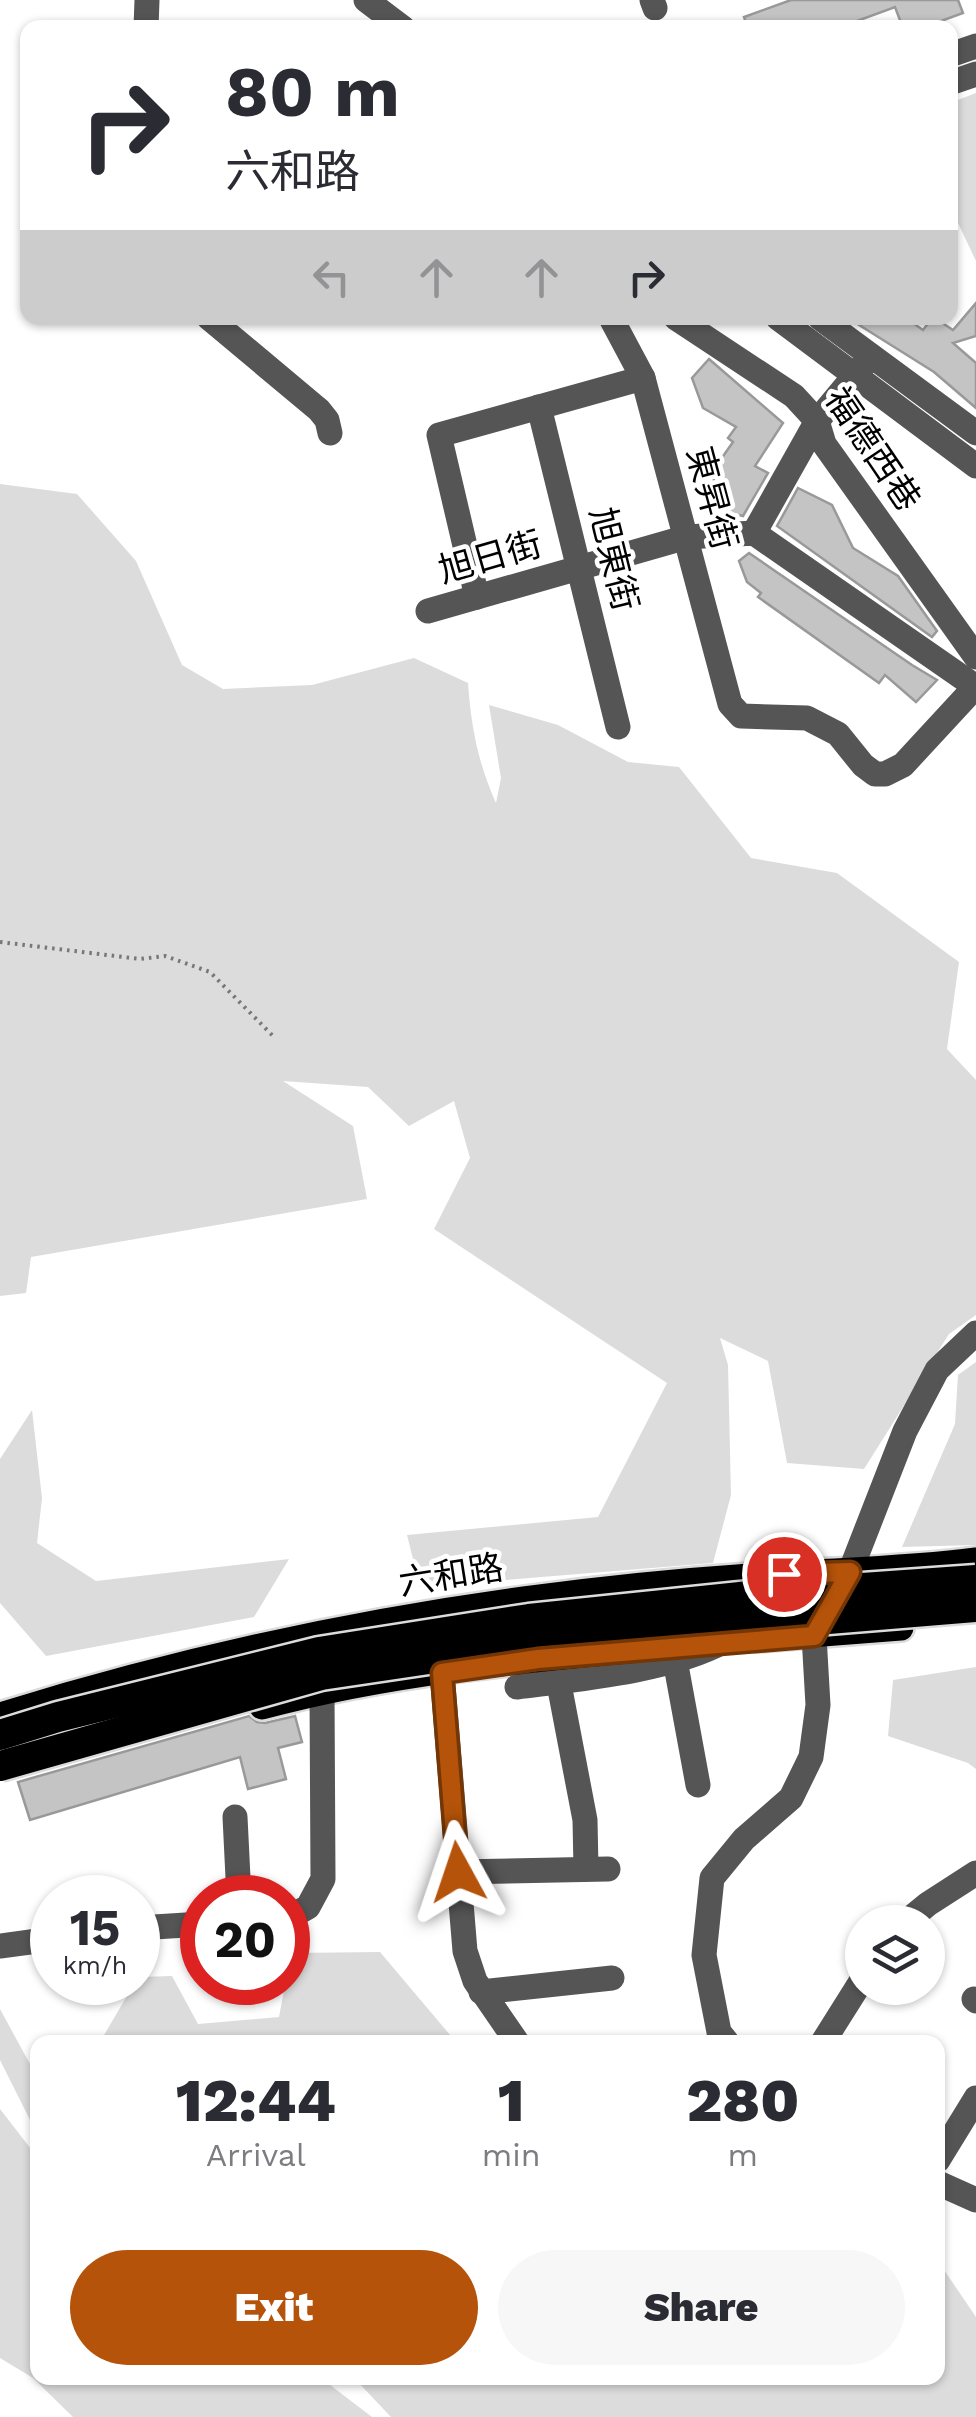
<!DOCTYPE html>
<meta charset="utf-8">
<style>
:root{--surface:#fff;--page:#f7f7f7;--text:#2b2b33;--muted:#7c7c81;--accent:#b45309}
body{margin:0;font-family:"Work Sans","Noto Sans TC",sans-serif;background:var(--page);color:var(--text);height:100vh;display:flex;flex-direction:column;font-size:38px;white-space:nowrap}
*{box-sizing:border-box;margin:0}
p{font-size:32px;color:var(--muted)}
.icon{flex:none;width:55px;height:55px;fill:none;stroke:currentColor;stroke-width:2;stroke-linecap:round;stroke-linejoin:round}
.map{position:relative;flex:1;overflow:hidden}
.details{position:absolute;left:30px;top:2035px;width:915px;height:350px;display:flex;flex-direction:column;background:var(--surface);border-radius:20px;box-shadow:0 2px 8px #0004}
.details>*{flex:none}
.top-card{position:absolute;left:20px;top:20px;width:938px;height:305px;border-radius:20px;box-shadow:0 2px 8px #0004;background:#fff;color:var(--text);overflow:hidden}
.fabs{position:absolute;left:845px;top:1905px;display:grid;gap:20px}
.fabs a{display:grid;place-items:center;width:100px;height:100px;border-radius:50%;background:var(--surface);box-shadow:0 2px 8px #0004;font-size:50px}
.speed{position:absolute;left:30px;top:1875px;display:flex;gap:20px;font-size:50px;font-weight:700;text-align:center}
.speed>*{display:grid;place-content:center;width:130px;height:130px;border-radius:50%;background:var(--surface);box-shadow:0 2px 8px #0004;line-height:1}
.speed small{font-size:25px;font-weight:400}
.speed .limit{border:15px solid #d22;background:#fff;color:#111}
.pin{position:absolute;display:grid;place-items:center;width:85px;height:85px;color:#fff;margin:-42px;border:5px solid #fff;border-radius:50%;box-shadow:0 2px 10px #0007}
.me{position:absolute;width:110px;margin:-55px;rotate:355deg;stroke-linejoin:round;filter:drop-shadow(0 0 8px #0008)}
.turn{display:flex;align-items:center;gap:35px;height:210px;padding:0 40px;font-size:45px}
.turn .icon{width:130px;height:130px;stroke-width:2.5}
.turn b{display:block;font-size:70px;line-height:85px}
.lanes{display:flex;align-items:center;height:95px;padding:0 40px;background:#0003;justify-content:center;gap:50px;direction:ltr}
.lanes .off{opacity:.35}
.eta{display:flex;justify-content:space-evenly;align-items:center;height:170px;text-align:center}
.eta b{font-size:60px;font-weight:800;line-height:70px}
.button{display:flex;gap:20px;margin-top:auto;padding:20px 40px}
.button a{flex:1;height:115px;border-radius:60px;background:var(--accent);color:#fff;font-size:40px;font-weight:800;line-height:115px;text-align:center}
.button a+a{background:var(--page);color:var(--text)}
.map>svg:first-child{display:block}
.green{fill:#dcdcdc}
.building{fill:#c4c4c4;stroke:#999;stroke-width:2.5}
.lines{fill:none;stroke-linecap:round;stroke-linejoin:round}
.major-casing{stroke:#dbdbdb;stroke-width:30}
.path{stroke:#777;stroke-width:4;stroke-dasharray:2.5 5;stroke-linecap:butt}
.minor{stroke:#555;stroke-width:25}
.major{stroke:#000;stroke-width:25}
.highway-bridge-casing{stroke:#dbdbdb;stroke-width:35;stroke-linecap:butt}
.highway-bridge{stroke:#000;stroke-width:30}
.route-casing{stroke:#753606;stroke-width:25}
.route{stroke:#b45309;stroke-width:18}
.labels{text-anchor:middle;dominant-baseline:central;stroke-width:9;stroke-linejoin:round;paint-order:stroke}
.street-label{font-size:35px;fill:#000;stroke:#fff}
</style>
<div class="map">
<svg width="976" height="2417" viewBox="0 0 976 2417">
<rect width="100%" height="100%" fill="#fff"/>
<g class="green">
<path d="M976 93V261L950 206V103Z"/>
<path d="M0 484 77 494 136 561 182 665 223 689 312 685 414 658 468 683C471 726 478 763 496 803L501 778 489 705 558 725 628 762 679 767 751 858 837 873 959 962 947 1049 976 1080V1315L949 1334 864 1469 787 1463 768 1361 720 1338 728 1365 731 1495 713 1563 420 1587 407 1535 598 1517 667 1383 434 1229 470 1158 454 1101 409 1126 368 1087 283 1081 353 1126 367 1199 31 1257 26 1293 0 1296Z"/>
<path d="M976 1362V1545L902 1547 955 1424 958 1375Z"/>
<path d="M32 1410 42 1498 37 1543 96 1581 289 1559 254 1617 46 1656 0 1603V1459Z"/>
<path d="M976 1667V1769L968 1763 888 1736 893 1680Z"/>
<path d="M380 1952 456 2042H100L138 1977 172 1976 198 2024 279 2017 291 1953Z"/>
<path d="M0 2009 37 2077V2134L0 2060Z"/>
<path d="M0 2109 31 2149 37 2151 38 2378H321L372 2417H73L33 2378 0 2358Z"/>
<path d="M938 2261 976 2317V2417H391L354 2378H938Z"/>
</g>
<g class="building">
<path d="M791 0H958L963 13 922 28H903L895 7 838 28H748L744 17Z"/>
<path d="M976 303V336L953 343 976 363V408L934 372 848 318H906L923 330 932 318H935L953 330Z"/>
<path d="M709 359 783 423 755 466 768 473 743 516 721 511 712 472 733 442 728 438 736 427 703 408 692 378Z"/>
<path d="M798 488 832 505 853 548 898 576 937 631 932 637 777 526Z"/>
<path d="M749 553 912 665 937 680 916 702 885 675 879 683 758 597 761 593 747 582 739 561Z"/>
<path d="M249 1716 257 1722 265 1723 295 1716 302 1742 278 1748 286 1779 248 1789 240 1757 30 1820 18 1782Z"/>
</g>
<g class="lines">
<g class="major-casing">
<g id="major">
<path d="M757 1639 901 1628"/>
<path d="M262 1707C398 1670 542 1659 682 1646"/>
<path d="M0 1715C171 1662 347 1623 524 1599 598 1589 675 1581 750 1576 825 1570 901 1570 976 1560"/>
</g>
</g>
<path class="path" d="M0 942 140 959 165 956 210 972 274 1037"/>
<g class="minor">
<path d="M366 0 403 28"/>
<path d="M652 0 655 8"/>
<path d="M146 28 147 0"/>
<path d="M950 55 976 46"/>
<path d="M950 83 976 74"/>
<path d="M209 318 319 410 327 420 330 433"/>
<path d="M611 318 643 378 730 704 741 716 807 718 838 734 863 765 875 774H885L903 765 976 686"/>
<path d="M676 318 794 396 817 421 824 444 976 657"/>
<path d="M778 318 976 466"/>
<path d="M820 318 976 433"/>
<path d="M539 407 618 727"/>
<path d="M754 533 817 421 871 356"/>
<path d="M477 597 439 435 643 378"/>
<path d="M428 611 687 537 754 533 976 687"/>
<path d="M554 1658 585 1820 586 1869"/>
<path d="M675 1660 698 1785"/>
<path d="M442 1673 465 1951 475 1981 517 2042"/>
<path d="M517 1687C579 1679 669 1671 723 1642"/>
<path d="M235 1817 239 1898"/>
<path d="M458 1872 608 1869"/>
<path d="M288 1918 308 1907 323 1879 322 1691"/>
<path d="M906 1922 928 1904 976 1873"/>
<path d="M138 1928 202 1924"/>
<path d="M0 1946 52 1939"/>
<path d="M481 1992 612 1978"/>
<path d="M974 1999 976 2001"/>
<path d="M727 2042 719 2032 704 1955 712 1878 744 1839 791 1798 811 1757 818 1705 814 1636 850 1572 905 1431 937 1370 976 1333"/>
<path d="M823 2042 862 1980"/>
<path d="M938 2160 976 2098"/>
<path d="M938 2183 976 2200"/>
</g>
<use href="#major" class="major"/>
<g class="highway-bridge-casing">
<g id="highway-bridge">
<path d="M0 1735 58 1717 319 1652 529 1619 750 1596 976 1580"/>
<path d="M0 1766 321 1675 535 1643 976 1607"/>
</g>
</g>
<use href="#highway-bridge" class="highway-bridge"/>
</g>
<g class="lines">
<g class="route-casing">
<path id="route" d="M458 1872 442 1673 538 1659 814 1636 850 1572 784 1574"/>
</g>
<use href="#route" class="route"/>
</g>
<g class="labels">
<g class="street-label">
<text transform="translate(873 449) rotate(56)">福德西巷</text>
<text transform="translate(712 498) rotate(75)">東昇街</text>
<text transform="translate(490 557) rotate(-16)">旭日街</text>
<text transform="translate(614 559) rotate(76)">旭東街</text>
<text transform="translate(451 1575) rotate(-9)">六和路</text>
</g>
</g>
</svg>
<div class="fabs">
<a><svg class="icon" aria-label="layers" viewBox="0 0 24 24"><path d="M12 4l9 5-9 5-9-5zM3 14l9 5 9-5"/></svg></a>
</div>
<div class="speed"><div>15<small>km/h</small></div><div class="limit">20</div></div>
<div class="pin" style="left:784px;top:1574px;background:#d93025"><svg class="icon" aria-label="arrive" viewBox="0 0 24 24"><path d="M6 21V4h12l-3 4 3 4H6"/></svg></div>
<svg class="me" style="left:458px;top:1872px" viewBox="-20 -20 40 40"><path d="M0-17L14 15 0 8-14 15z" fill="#b45309" stroke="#fff" stroke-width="4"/></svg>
<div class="top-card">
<div class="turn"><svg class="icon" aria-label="right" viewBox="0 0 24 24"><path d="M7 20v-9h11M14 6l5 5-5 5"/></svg><div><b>80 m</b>六和路</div></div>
<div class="lanes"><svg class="icon off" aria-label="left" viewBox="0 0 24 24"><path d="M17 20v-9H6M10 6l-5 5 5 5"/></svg><svg class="icon off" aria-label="ahead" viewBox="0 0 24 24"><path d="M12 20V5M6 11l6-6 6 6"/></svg><svg class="icon off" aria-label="ahead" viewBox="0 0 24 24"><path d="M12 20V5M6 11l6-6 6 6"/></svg><svg class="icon" aria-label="right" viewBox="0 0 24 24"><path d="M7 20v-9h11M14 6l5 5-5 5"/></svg></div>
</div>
<section class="details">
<div class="eta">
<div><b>12:44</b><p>Arrival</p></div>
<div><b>1</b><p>min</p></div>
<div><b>280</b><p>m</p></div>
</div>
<div class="button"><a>Exit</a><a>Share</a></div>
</section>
</div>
